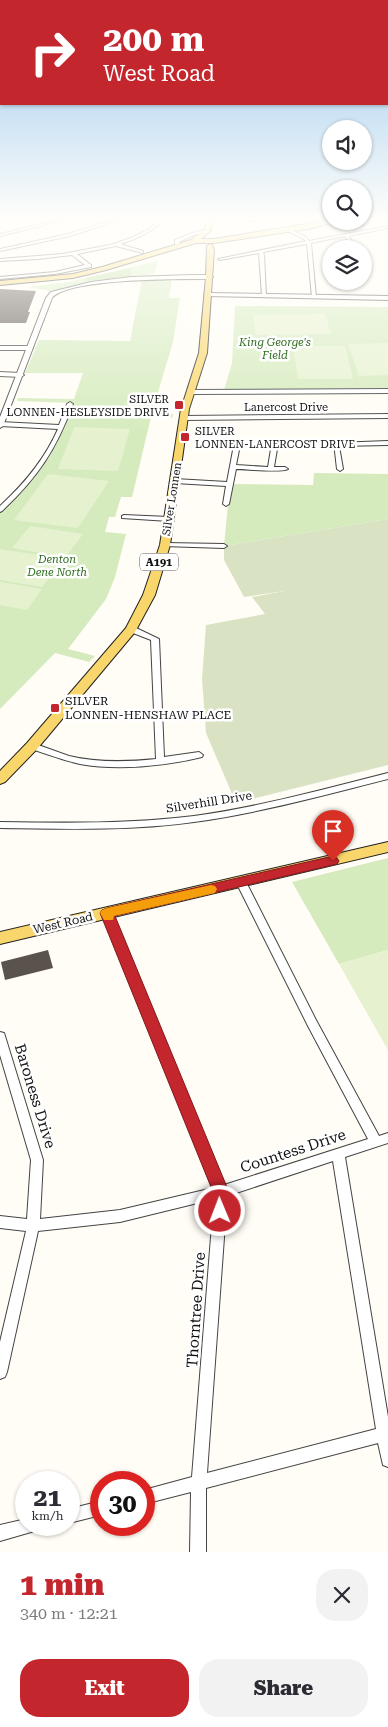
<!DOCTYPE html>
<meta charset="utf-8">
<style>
:root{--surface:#fff;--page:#f2f2f3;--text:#2b2b33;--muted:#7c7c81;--accent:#c4262e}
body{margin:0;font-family:"Roboto Serif",serif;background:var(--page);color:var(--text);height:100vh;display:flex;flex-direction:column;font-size:19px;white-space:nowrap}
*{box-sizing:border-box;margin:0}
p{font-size:16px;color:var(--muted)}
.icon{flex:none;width:28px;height:28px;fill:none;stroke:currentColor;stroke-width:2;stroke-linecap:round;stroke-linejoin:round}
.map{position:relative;height:1552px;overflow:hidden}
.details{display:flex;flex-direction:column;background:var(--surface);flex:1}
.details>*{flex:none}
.guide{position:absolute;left:0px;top:0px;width:389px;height:105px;box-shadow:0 1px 4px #0004;background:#c4262e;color:#fff;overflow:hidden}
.tools{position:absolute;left:322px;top:120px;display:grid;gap:10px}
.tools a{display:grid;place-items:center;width:50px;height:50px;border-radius:50%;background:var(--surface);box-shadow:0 1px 4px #0004;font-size:25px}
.speed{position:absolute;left:15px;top:1471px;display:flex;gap:10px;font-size:25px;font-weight:700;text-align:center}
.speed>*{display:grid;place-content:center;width:65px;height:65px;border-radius:50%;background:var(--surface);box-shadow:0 1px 4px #0004;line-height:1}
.speed small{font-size:12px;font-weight:400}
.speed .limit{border:8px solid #d22;background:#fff;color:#111}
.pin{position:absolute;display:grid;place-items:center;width:42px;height:42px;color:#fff;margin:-51px -21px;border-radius:50% 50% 50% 0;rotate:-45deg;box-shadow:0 0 5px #0007}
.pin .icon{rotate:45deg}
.me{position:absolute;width:55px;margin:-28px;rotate:359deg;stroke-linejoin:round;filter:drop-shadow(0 0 4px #0008)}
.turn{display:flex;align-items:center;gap:18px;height:105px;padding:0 20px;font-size:22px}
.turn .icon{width:65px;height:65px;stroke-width:2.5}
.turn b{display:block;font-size:35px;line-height:42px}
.round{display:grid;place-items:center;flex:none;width:52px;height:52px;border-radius:20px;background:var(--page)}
.headline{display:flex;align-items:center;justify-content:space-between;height:85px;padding:0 20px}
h1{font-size:30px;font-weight:800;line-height:38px;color:var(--accent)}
.cta{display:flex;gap:10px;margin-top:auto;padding:10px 20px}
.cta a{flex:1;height:58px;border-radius:20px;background:var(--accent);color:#fff;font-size:20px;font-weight:800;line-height:58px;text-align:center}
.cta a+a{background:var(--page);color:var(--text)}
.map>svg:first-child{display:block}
.green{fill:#d5ebbd}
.forest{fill:#b9dc9c}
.cemetery{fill:#d9e3c4}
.pitch{fill:#e6f2cf}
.building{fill:#5a524d}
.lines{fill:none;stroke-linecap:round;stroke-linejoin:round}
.minor-casing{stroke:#444;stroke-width:2}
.tertiary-casing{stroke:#444;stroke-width:2}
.primary-casing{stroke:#222;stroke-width:2}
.minor{fill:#fff;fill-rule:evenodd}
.tertiary{fill:#fff;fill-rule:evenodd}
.primary{fill:#f9d66b;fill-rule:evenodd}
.route{fill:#c4262e;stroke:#7f191e}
.slow{fill:#f59e0b}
.poi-dot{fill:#c4262e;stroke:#fff;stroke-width:2}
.labels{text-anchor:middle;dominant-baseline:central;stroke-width:5;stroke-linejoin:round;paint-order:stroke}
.far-park-label{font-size:11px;font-style:italic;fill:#2f6b1f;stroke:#fff}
.far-poi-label{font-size:11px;fill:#111;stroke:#fff;text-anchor:end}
.far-street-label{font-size:11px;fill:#111;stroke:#fff}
.shield{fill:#fff;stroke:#585858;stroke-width:1}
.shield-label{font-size:11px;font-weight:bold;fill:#111}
.poi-label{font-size:12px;fill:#111;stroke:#fff;text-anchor:start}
.street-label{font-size:12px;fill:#111;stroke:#fff}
.near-street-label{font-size:15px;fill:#111;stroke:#fff}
</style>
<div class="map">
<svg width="388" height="1552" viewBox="0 0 388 1552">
<rect width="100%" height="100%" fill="#fffdf5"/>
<g class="green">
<path d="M158 261 154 274 120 277 50 291 29 287 68 282Z"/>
<path d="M142 279H172L169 298H180L173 342 152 412 173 414 172 418 151 417 132 497H121L115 517H109L105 532 126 534 115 577 106 599 68 649 95 656 89 662 55 653 0 709V513C37 478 57 453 73 403L17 401 18 398 74 399 83 373H25L39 340 130 341Z"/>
<path d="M235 306 388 307V388L224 390 232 363Z"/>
<path d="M314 473 388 474V519L224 546 230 484 313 485Z"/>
<path d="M388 858V950L339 964 292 882Z"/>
</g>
<path class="forest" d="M130 268 131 276 85 281 86 278Z"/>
<path class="cemetery" d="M388 519V765L236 803 206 733 202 679 206 625 265 614 252 597 284 591 244 597 224 560V546Z"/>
<g class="pitch">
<path d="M325 314 331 334 256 335 253 315Z"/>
<path d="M388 343V375L359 376 348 344Z"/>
<path d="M293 346H345L353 379H298Z"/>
<path d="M74 427 130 429 118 471 58 469Z"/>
<path d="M48 474 109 481 78 528 14 520Z"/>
<path d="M30 526 83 534 66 557 12 548Z"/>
<path d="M0 549 63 559 42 587 0 580Z"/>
<path d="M0 582 42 589 27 610 0 605Z"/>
<path d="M388 950V1050L339 964Z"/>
</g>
<g class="building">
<path d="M0 289 36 291 28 312H30L26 323H0Z"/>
<path d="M48 950 53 968 5 980 1 962Z"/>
</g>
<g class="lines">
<g class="minor-casing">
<g id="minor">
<path d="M62 219H68L0 236V234Z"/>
<path d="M116 219H122L70 236 0 251V249L68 234Z"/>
<path d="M161 219H165C152 232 137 239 120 244L143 251V253L116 246 77 254 91 265V267L55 274 0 279V277L55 272 85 265 72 255 38 259 0 261V259L62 254 110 245 131 238 149 229Z"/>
<path d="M250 219H283L250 221 248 220Z"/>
<path d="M388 226V228L349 236 356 249H352L345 236 311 243 316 297 314 298 312 297 307 244 263 252 264 255 266 296 264 297 262 296 259 253 220 260 218 259 306 241 304 239 288 231 289 229 306 237 309 241Z"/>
<path d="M208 229 209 231 194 235 179 242V245L175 244V240L192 233Z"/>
<path d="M0 346H30L33 348 30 350H0Z"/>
<path d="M0 372 21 373 24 375 21 377 0 376Z"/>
<path d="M388 389V393L191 394 188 392 191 390Z"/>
<path d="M70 402 73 404C56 450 38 477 2 511L0 512V506C24 484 45 459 58 429L0 426V422L59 425 67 404Z"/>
<path d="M388 441V445L339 446 343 469 340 471 337 469 334 443Z"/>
<path d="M237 443 240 445 236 465 268 467 271 449 262 448V446H286L288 447V449H277L274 467H285L288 469C280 473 247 469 236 469L229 504 226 506 223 504 226 486 175 483 172 481 175 479 227 482 234 445Z"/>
<path d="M124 515 169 517 172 519 169 521 122 518V516Z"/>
<path d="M165 543 224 544 227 546 224 548 163 546 162 545Z"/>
<path d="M128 627H134L159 639 164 757 199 752 203 755 202 757C165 766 118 771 80 764 63 760 46 754 29 748L28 746 32 743C45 747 57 752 69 756 98 763 127 762 156 759L151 640 128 631 127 629Z"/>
<path d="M388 773V779C324 795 260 813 194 822 130 831 65 829 0 828V822C65 823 130 824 194 816 260 807 324 789 388 773Z"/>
<path d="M241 879 244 880 246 882 316 1020 379 1136 388 1133V1143L345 1157 388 1417V1467L383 1465 378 1443 206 1488V1552H190L191 1492 144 1504V1490L192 1477 214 1199 120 1222 38 1231 7 1372 5 1377 0 1379V1342L26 1231 0 1228V1216L27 1219 31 1160 0 1055V1032L4 1033 5 1036 43 1160 40 1219 120 1210 213 1188 102 913 103 910H111L112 913 224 1185 368 1139 308 1026 236 882 238 880ZM333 1161 376 1429 207 1473 227 1196Z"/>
<path d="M101 1501V1515L69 1523V1509Z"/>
<path d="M26 1519V1525H41L38 1530 0 1541V1525Z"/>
</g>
</g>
<g class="tertiary-casing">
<g id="tertiary">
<path d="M191 275H210L213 277 210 279C182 279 68 278 52 298L3 426 0 428V417L46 298 51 292 91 282 131 277Z"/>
<path d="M207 293 388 296V300L205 296 204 295Z"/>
<path d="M388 414V418L184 420 181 418 184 416Z"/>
</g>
</g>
<g class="primary-casing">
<g id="primary">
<path d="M207 219H213L211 230 201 239H214L331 220 340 221 308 229 214 243H196L106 270 73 278 0 285V281L73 274 102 267 191 240 205 229Z"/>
<path d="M210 244 212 245 214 250 207 353 189 409 170 545 155 595 135 632 37 749 5 782 0 784V771L27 743 126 628 143 595 160 545 181 409 199 353 206 277 207 246Z"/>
<path d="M388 842V852L0 944V932Z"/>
</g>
</g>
<use href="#minor" class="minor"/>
<use href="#tertiary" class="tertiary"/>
<use href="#primary" class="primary"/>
</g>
<linearGradient id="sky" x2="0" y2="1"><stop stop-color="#95c6ee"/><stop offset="0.5" stop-color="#fffefa"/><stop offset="1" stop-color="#fffefa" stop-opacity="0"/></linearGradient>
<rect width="388" height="436" fill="url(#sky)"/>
<path class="route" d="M333 856 337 858 339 861 337 864 115 916 229 1192 228 1211 225 1216 220 1219 214 1216 212 1211 213 1192 100 913 102 910 107 908Z"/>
<path class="slow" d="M211 885 215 886 217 889 215 893 114 916 113 920H104L100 913 102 910 107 908Z"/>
<g class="poi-dot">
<rect x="174" y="400" width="10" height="10" rx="2.5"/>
<rect x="180" y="432" width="10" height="10" rx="2.5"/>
<rect x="50" y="703" width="10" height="10" rx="2.5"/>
</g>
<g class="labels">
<g class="far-park-label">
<text x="275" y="342">King George's<tspan x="275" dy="13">Field</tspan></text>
<text x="57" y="559">Denton<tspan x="57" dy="13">Dene North</tspan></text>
</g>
<g class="far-poi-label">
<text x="169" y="399">SILVER<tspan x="169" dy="13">LONNEN-HESLEYSIDE DRIVE</tspan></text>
<text x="195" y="431" text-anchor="start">SILVER<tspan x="195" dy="13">LONNEN-LANERCOST DRIVE</tspan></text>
</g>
<g class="far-street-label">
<text x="286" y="407">Lanercost Drive</text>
<text transform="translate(172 499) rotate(-81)">Silver Lonnen</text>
</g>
<rect class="shield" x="140" y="553.5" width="38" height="17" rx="4"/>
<g class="shield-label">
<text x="159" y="562">A191</text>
</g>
<g class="poi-label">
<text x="65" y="701">SILVER<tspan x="65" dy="14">LONNEN-HENSHAW PLACE</tspan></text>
</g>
<g class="street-label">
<text transform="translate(209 802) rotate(-9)">Silverhill Drive</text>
<text transform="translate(63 923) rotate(-13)">West Road</text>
</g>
<g class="near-street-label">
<text transform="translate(35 1096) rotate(73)">Baroness Drive</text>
<text transform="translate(293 1151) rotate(-18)">Countess Drive</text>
<text transform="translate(196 1310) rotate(-86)">Thorntree Drive</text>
</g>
</g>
</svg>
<div class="tools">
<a><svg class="icon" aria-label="sound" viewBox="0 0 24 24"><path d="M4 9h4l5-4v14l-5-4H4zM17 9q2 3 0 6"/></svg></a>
<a><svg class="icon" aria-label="search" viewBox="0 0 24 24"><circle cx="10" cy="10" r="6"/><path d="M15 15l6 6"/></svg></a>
<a><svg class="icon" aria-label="layers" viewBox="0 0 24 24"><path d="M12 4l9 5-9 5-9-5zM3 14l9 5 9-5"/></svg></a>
</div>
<div class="speed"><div>21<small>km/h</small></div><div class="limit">30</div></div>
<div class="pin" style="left:333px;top:861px;background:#d93025"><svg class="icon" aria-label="arrive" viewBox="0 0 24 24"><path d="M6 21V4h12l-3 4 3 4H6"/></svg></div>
<svg class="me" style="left:220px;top:1211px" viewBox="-20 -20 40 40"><circle r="17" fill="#c4262e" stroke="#fff" stroke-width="3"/><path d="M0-11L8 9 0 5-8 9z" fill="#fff"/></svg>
<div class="guide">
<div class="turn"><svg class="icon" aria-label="right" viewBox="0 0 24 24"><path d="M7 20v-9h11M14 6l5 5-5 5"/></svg><div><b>200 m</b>West Road</div></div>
</div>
</div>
<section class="details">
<div class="headline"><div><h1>1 min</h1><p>340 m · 12:21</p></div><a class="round"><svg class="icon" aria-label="close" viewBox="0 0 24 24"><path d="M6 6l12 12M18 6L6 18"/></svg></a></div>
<div class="cta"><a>Exit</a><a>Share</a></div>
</section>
